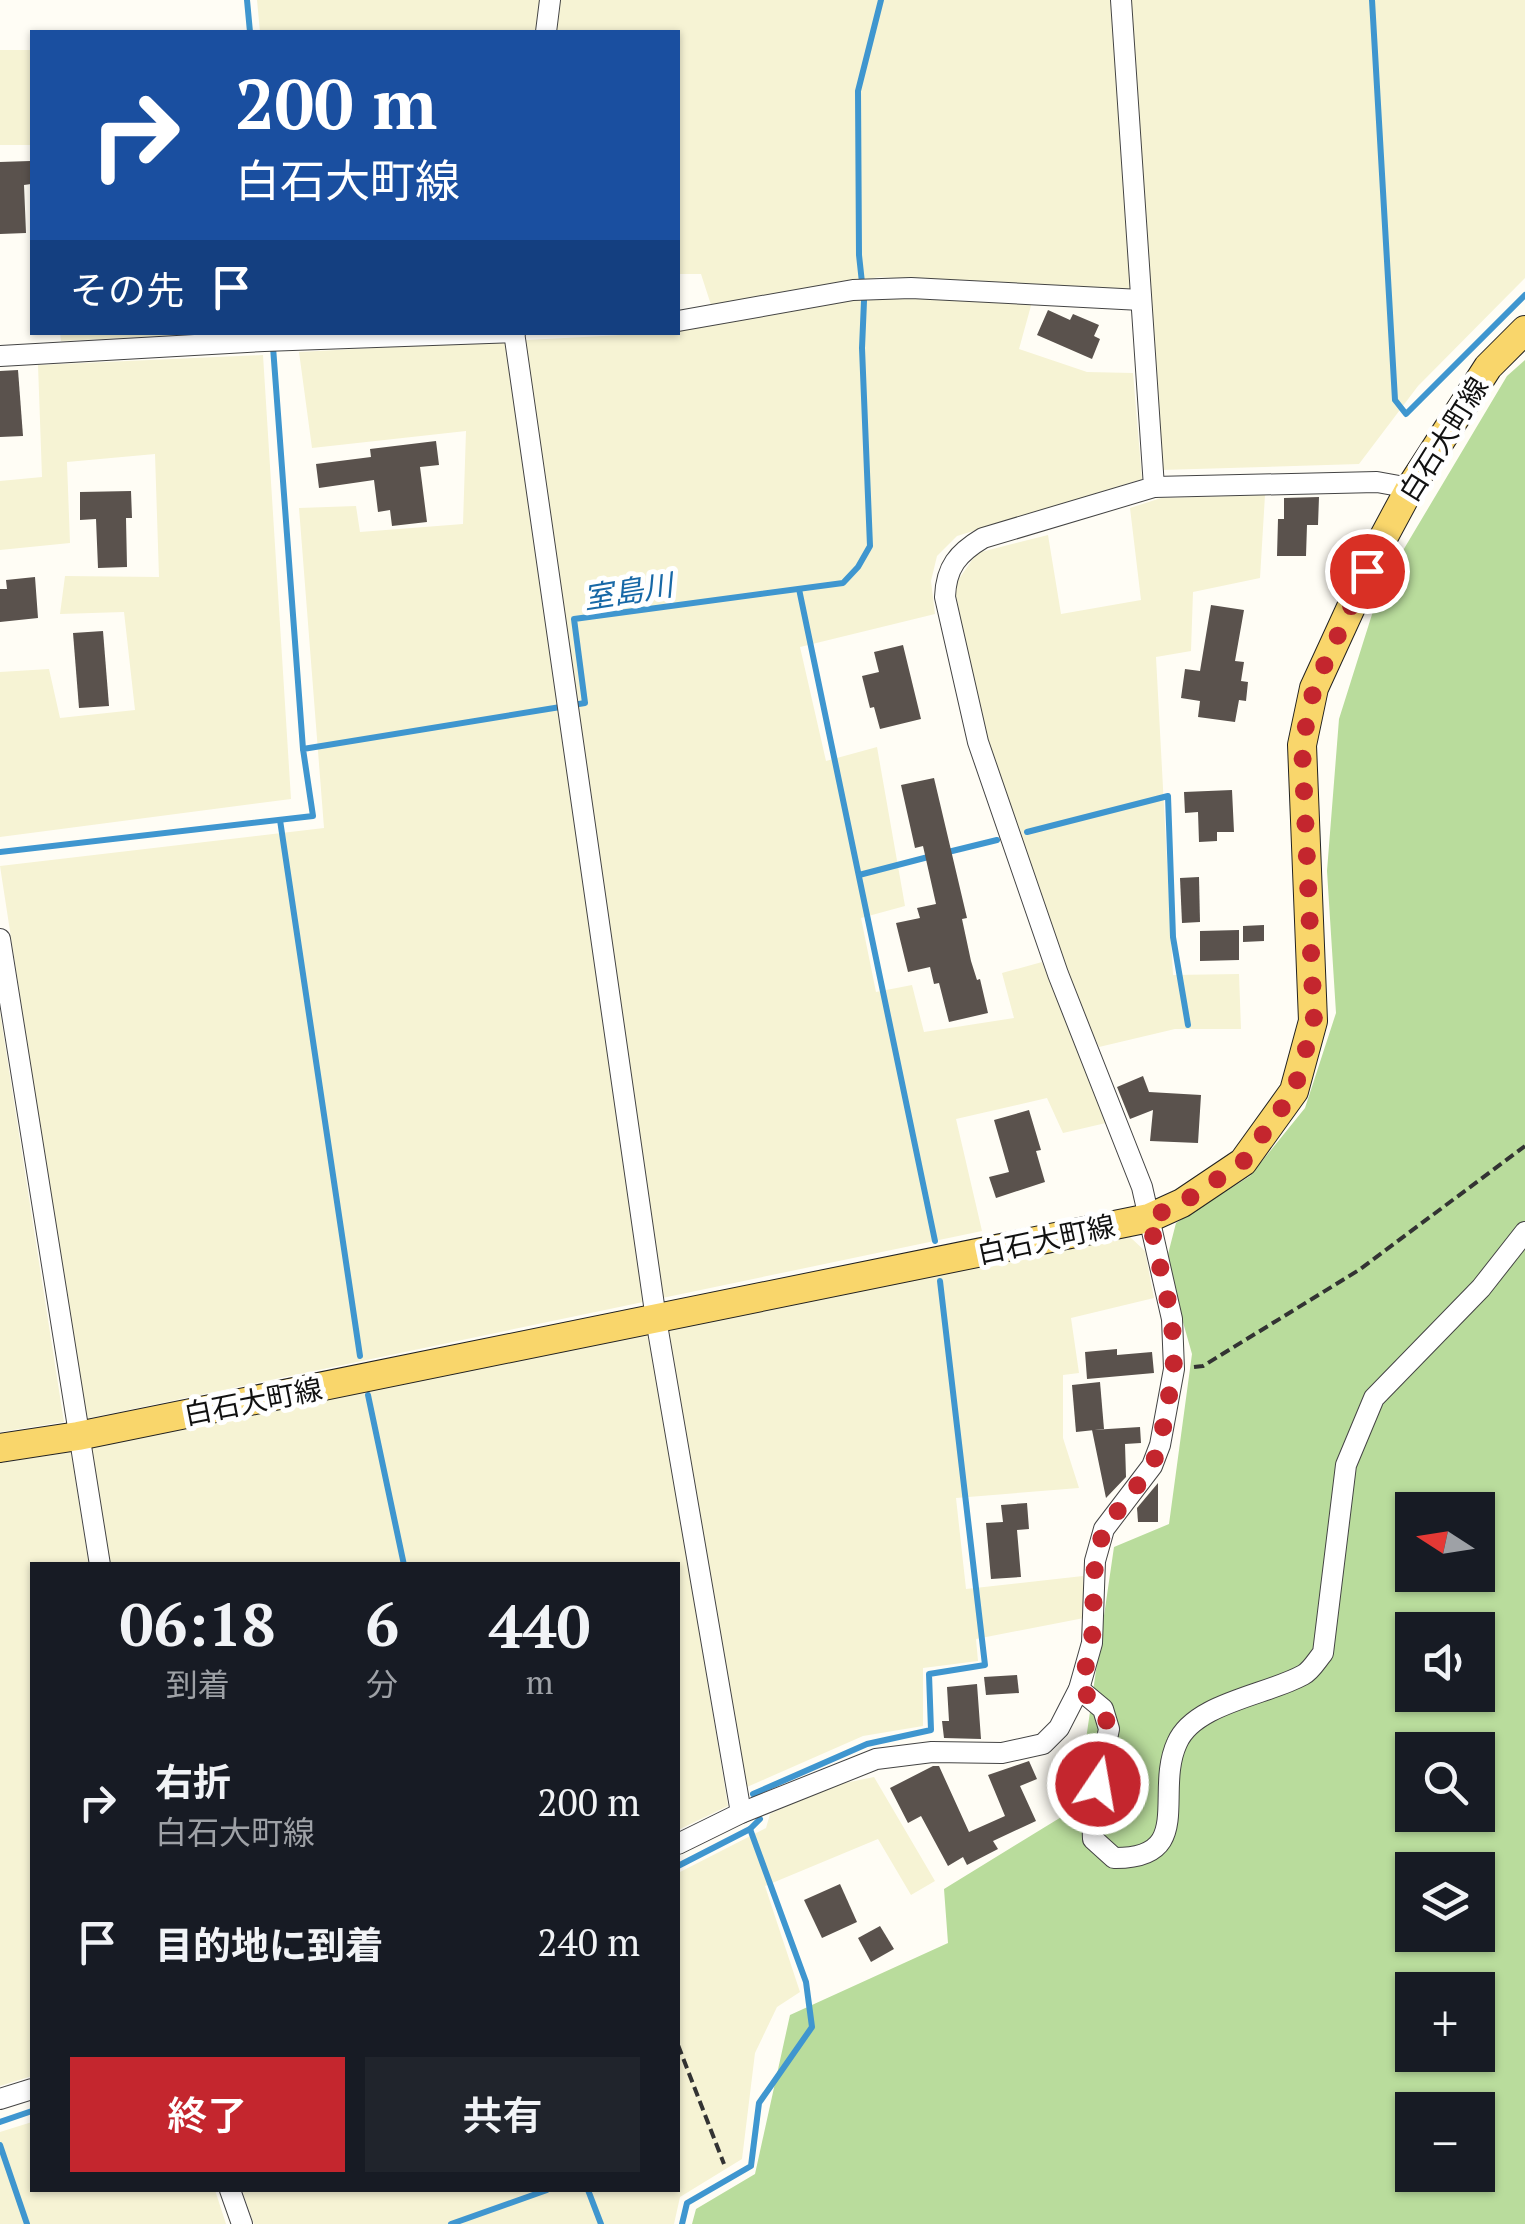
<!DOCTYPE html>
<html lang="ja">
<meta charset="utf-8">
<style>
:root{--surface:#171b24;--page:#20242c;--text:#f1f3f6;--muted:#9ea1a6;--accent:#c4262e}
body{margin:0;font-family:"PT Serif","Noto Sans JP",serif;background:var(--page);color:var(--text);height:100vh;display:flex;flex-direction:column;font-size:38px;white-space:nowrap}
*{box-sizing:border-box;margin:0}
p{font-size:32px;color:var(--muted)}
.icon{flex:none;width:55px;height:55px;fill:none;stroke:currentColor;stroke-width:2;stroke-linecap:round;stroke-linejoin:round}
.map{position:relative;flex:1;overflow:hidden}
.sheet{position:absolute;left:30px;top:1562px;width:650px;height:630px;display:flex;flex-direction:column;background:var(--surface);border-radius:0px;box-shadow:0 2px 8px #0004}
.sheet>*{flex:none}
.guide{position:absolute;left:30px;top:30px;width:650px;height:305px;border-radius:0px;box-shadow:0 2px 8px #0004;background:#1a4fa0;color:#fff;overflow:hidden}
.needle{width:65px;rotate:282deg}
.fabs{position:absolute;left:1395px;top:1492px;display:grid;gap:20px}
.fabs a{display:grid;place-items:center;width:100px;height:100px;border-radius:0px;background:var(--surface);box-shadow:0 2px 8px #0004;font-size:50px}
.pin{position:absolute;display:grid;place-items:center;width:85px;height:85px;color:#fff;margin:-42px;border:5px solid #fff;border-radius:50%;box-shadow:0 2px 10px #0007}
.me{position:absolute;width:110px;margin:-55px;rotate:12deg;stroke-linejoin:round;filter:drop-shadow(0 0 8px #0008)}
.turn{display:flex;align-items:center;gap:35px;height:210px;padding:0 40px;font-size:45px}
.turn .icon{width:130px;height:130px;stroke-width:2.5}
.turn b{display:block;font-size:70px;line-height:85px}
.then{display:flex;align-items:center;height:95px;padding:0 40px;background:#0003;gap:20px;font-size:38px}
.eta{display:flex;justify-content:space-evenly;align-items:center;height:170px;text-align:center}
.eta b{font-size:60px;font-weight:600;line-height:70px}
.cta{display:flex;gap:20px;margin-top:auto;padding:20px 40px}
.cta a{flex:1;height:115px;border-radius:0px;background:var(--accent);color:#fff;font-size:40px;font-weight:600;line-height:115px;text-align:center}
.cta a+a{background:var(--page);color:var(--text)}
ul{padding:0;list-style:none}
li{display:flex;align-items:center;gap:30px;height:140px;padding:0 40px}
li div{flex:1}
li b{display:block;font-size:38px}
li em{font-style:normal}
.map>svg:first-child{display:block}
.farmland{fill:#f6f3d4}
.forest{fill:#b9dc9c;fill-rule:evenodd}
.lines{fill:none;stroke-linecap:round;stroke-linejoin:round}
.stream{stroke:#3f96cf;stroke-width:6}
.building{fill:#5a524d}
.minor-casing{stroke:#444;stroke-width:22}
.major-casing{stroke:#222;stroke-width:30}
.path{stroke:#333;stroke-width:4;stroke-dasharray:10 5;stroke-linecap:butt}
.minor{stroke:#fff;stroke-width:20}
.major{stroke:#f9d66b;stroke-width:28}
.route{stroke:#c4262e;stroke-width:18;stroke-dasharray:0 32.4}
.labels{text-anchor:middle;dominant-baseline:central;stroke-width:10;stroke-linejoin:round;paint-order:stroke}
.street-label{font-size:28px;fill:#111;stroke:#fff}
.water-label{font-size:30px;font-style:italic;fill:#1768a6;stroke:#fff}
</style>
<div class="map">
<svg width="1525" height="2224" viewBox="0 0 1525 2224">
<rect width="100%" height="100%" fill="#fffdf5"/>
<g class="farmland">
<path d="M257 0H1525V278L1418 386 1359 464 1161 470 1146 293 879 277 712 308 701 274H678V32H260Z"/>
<rect x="0" y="50" width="32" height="95"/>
<path d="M868 296 1032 302 1019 349 1087 372 1133 373 1142 479 957 536 937 556 931 581 935 614 800 647 826 761 877 747 905 906 861 918 876 992 912 985 924 1032 1014 1018 1002 973 1042 962 1106 1123 1063 1133 1047 1098 956 1119 982 1231 85 1419 0 866 324 828 299 508 356 506 360 532 463 524 466 431 312 448 299 352 678 332V329Z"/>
<path d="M242 332 61 341 60 333Z"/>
<path d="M263 355 291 799 0 837V672L49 669 60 718 135 710 124 612 60 614 65 576 159 577 155 454 67 462 70 543 0 550V481L42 477 38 365Z"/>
<path d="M1265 495 1260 578 1193 592 1191 651 1156 657 1173 975 1239 974 1241 1029H1175L1099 1047 1068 980 983 729 954 586 977 553 1048 535 1061 614 1141 600 1130 508 1161 498Z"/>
<path d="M0 1012 64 1422 0 1432Z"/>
<path d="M1130 1237 1145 1251 1154 1298 1071 1318 1079 1373 1063 1375V1438L1079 1488 956 1498 966 1589 1083 1576 1084 1618 976 1639 978 1661 923 1668V1726L863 1736 747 1787 668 1328Z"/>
<path d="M651 1334 728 1806 678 1830V1565H109L89 1444Z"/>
<path d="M71 1452 89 1565H32V2076L0 2086V1463Z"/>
<path d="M874 1777 935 1881 911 1895 878 1839 765 1886 800 1992 777 2007 755 2053 742 2159 680 2197 674 2224H254L242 2190H678V1873L766 1828 770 1814 830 1786Z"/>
<path d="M32 2122V2190H215L226 2224H0V2132Z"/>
</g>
<path class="forest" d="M1525 360V2224H692L696 2209 755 2174 790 2015 948 1943 944 1889 1076 1808 1114 1547 1169 1524 1192 1354 1166 1262 1176 1223 1250 1176 1305 1108 1336 1013 1327 871 1339 719 1380 589 1507 376ZM1412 1510H1478V1575H1412ZM1412 1630H1478V1695H1412ZM1412 1750H1478V1815H1412ZM1412 1870H1478V1935H1412ZM1412 1990H1478V2055H1412ZM1412 2110H1478V2175H1412Z"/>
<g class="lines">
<g class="stream">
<path d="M247 0 250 32"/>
<path d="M1372 0 1395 400 1406 414 1525 295"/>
<path d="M273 347 303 749"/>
<path d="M799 589 935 1241"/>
<path d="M280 820 360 1356"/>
<path d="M1027 832 1168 796 1173 937 1188 1025"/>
<path d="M0 852 313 816 303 749 585 703 574 619 843 583 858 567 870 546 862 348 864 301 859 255 858 91 881 0"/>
<path d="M944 853 997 840"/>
<path d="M859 875 932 856"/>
<path d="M368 1395 404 1565"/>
<path d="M753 1794 867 1744 931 1730 929 1674 985 1665 940 1281"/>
<path d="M678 1866 750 1829 760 1819"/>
<path d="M0 2122 32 2111"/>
<path d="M0 2145 27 2224"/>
<path d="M588 2190 601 2224"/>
<path d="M451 2224 547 2190"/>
<path d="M682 2224 687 2203 751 2166 759 2103 812 2027 806 1982 750 1829"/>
</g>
</g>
<g class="building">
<path d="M30 161 31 184 24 185 26 233 0 234V162Z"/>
<path d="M1048 310 1070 320 1073 314 1099 325 1094 336 1100 339 1092 359 1037 335Z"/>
<path d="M18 370 23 436 0 437V371Z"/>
<path d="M436 441 439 465 420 467 427 522 392 526 390 510 378 512 374 480 319 488 316 464 371 457 370 449Z"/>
<path d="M131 491 132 518H126L127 567 98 568 96 519 80 520V492Z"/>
<path d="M1319 497 1318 525H1307L1306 556H1277L1278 519H1284V498Z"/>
<path d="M35 577 38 618 0 622V589H7L6 580Z"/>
<path d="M1211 605 1244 610 1235 661 1244 662 1241 681 1248 682 1246 701 1239 700 1235 722 1198 717 1200 701 1181 698 1185 669 1200 671Z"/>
<path d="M103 631 109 706 79 708 73 633Z"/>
<path d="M903 645 921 719 880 729 874 707 870 708 862 676 879 672 874 652Z"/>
<path d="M934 778 967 918 962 919 971 961 977 980 980 979 988 1013 949 1022 939 983 934 984 930 967 908 972 896 923 920 918 917 908 936 904 923 846 915 848 901 785Z"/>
<path d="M1232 790 1234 832H1217V841L1199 842 1198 812 1185 813 1184 792Z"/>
<path d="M1199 877 1200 922 1182 923 1180 878Z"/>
<path d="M1264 925V941L1243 942V926Z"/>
<path d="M1239 930V960L1200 961V931Z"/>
<path d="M1143 1076 1149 1092 1201 1095 1198 1143 1150 1141 1153 1110 1130 1119 1117 1087Z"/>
<path d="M1029 1110 1041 1150 1036 1151 1045 1182 996 1198 989 1177 1009 1172 994 1120Z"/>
<path d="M1117 1349V1355L1152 1352 1154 1373 1087 1379 1085 1352Z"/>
<path d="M1100 1382 1104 1429 1076 1432 1072 1385Z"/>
<path d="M1140 1427 1141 1443 1125 1444 1126 1477 1106 1498 1092 1430Z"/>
<path d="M1158 1483V1522H1138L1137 1508Z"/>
<path d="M1027 1503 1029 1529 1017 1530 1021 1577 991 1579 986 1523 1003 1522 1001 1505Z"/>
<path d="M1017 1675 1019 1693 986 1695 984 1677Z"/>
<path d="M977 1684 981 1739 944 1738 942 1721H949L947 1687Z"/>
<path d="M1029 1761 1037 1779 1020 1786 1036 1821 993 1841 998 1849 967 1865 963 1857 948 1866 921 1816 908 1823 890 1788 933 1766H939L969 1832 1005 1816 988 1775Z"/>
<path d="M840 1884 857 1922 822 1938 804 1900Z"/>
<path d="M880 1926 894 1949 871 1962 858 1938Z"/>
</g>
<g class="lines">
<g class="minor-casing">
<g id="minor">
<path d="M546 32 550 0"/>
<path d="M678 321 853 290 911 288 1141 300"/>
<path d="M514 332 656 1319 741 1813"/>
<path d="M0 356 264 341 515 332"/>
<path d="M1154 487 1377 482 1410 488"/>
<path d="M0 939 100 1565"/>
<path d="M1079 1689 1103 1709 1109 1729 1092 1812 1093 1839 1114 1858C1196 1859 1154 1793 1177 1743 1194 1703 1267 1695 1303 1675 1311 1671 1317 1660 1323 1653L1346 1465 1374 1398 1481 1288 1525 1232"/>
<path d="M678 1844 741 1813 876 1759 932 1752 1002 1753 1043 1744 1059 1728 1079 1689 1092 1643 1095 1561 1104 1529 1152 1466 1160 1445 1174 1369 1172 1319 1142 1187 1058 974 978 742 945 597C946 567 958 553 983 538L1154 487 1121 0"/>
<path d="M0 2099 32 2089"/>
<path d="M230 2190 242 2224"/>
</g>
</g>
<g class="major-casing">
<path id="major" d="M0 1448 78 1436 1149 1218 1182 1203 1243 1162 1294 1091 1313 1021 1302 745 1314 688 1381 542 1410 488 1488 367 1525 330"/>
</g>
<g class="path">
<path d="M1194 1367 1203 1366 1359 1270 1525 1146"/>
<path d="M678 2045 724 2164"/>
</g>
<use href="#minor" class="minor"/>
<use href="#major" class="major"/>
</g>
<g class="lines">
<path class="route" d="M1098 1784C1108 1735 1122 1725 1080 1689L1092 1642 1095 1561 1104 1529 1152 1466 1160 1444 1174 1369 1172 1319 1149 1218 1182 1203 1243 1162 1294 1091 1314 1021 1302 745 1314 688 1367 571"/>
</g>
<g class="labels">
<g class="street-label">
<text transform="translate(1443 439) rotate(-58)">白石大町線</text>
<text transform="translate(1046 1239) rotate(-12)">白石大町線</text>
<text transform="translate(253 1401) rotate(-11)">白石大町線</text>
</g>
<g class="water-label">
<text transform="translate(628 591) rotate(-9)">室島川</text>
</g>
</g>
</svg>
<div class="fabs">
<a><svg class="needle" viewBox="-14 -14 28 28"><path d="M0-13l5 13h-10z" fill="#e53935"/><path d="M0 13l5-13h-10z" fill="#9ea1a6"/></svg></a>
<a><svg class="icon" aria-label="sound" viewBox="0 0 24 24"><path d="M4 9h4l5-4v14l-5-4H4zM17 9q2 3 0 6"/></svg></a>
<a><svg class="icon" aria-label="search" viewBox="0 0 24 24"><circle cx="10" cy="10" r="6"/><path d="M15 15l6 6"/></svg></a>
<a><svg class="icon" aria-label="layers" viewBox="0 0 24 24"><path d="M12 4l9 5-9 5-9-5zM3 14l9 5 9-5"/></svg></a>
<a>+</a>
<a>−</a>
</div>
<div class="pin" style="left:1367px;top:571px;background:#d93025"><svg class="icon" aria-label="arrive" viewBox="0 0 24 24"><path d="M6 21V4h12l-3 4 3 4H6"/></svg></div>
<svg class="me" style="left:1098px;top:1784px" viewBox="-20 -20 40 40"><circle r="17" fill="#c4262e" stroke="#fff" stroke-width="3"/><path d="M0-11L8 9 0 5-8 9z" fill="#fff"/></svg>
<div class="guide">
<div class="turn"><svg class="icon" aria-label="right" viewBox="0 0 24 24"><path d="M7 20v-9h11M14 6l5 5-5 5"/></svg><div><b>200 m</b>白石大町線</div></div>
<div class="then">その先<svg class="icon" aria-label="arrive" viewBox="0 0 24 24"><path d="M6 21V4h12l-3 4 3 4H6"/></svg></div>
</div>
<section class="sheet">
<div class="eta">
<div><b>06:18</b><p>到着</p></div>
<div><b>6</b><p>分</p></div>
<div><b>440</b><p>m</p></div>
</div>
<ul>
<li><svg class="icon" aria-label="right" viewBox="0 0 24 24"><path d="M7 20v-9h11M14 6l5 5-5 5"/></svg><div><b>右折</b><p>白石大町線</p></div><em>200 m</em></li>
<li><svg class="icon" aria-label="arrive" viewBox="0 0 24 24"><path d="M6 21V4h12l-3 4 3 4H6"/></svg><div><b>目的地に到着</b></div><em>240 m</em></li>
</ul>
<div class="cta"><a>終了</a><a>共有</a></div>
</section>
</div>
